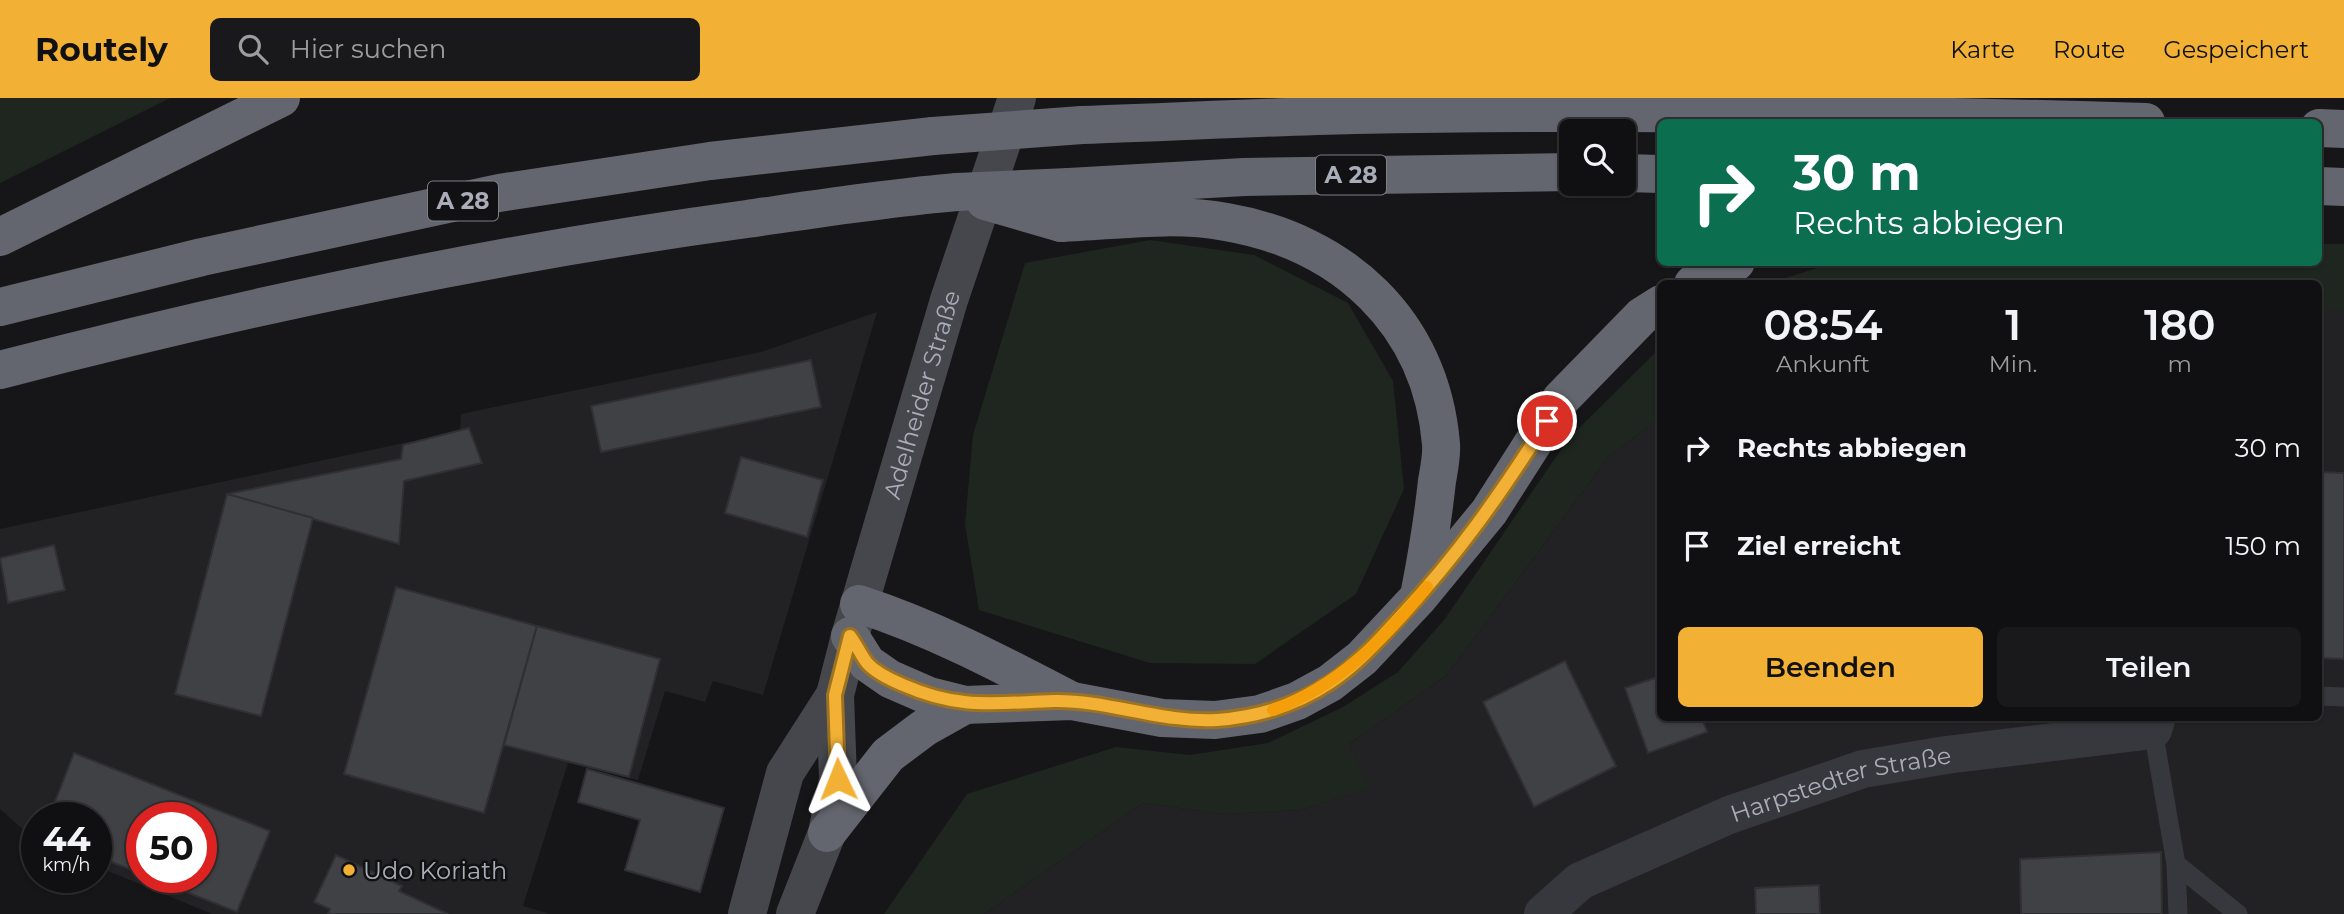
<!DOCTYPE html>
<html lang="de">
<meta charset="utf-8">
<style>
:root{--surface:#101012;--page:#19191b;--text:#f1f3f6;--muted:#9c9d9f;--line:#303032;--accent:#f2b134}
body{margin:0;font-family:Montserrat,sans-serif;background:var(--page);color:var(--text);height:100vh;display:flex;flex-direction:column;font-size:26px;white-space:nowrap}
*{box-sizing:border-box;margin:0}
p{font-size:23px;color:var(--muted)}
.icon{flex:none;width:38px;height:38px;fill:none;stroke:currentColor;stroke-width:2;stroke-linecap:round;stroke-linejoin:round}
.map{position:relative;flex:1;overflow:hidden}
.side{position:absolute;left:1657px;top:182px;width:665px;height:441px;display:flex;flex-direction:column;background:var(--surface);border-radius:10px;box-shadow:0 2px 5px #0004,0 0 0 2px var(--line)}
.side>*{flex:none}
.hud{position:absolute;left:1657px;top:21px;width:665px;height:147px;border-radius:10px;box-shadow:0 2px 5px #0004,0 0 0 2px var(--line);background:#0b6e4f;color:#fff;overflow:hidden}
.controls{position:absolute;left:1559px;top:21px;display:grid;gap:14px}
.controls a{display:grid;place-items:center;width:77px;height:77px;border-radius:10px;background:var(--surface);box-shadow:0 2px 5px #0004,0 0 0 2px var(--line);font-size:35px}
.speed{position:absolute;left:21px;top:704px;display:flex;gap:14px;font-size:35px;font-weight:700;text-align:center}
.speed>*{display:grid;place-content:center;width:91px;height:91px;border-radius:50%;background:var(--surface);box-shadow:0 2px 5px #0004,0 0 0 2px var(--line);line-height:1}
.speed small{font-size:18px;font-weight:400}
.speed .limit{border:10px solid #d22;background:#fff;color:#111}
.pin{position:absolute;display:grid;place-items:center;width:60px;height:60px;color:#fff;margin:-30px;border:4px solid #fff;border-radius:50%;box-shadow:0 2px 7px #0007}
.me{position:absolute;width:77px;margin:-38px;rotate:358deg;stroke-linejoin:round;filter:drop-shadow(0 0 5px #0008)}
.turn{display:flex;align-items:center;gap:24px;height:147px;padding:0 21px;font-size:32px}
.turn .icon{width:91px;height:91px;stroke-width:2.5}
.turn b{display:block;font-size:49px;line-height:60px}
.eta{display:flex;justify-content:space-evenly;align-items:center;height:119px;text-align:center}
.eta b{font-size:42px;font-weight:600;line-height:49px}
.primary-button{display:flex;gap:14px;margin-top:auto;padding:14px 21px}
.primary-button a{flex:1;height:80px;border-radius:10px;background:var(--accent);color:#111;font-size:28px;font-weight:600;line-height:80px;text-align:center}
.primary-button a+a{background:var(--page);color:var(--text)}
ul{padding:0;list-style:none}
li{display:flex;align-items:center;gap:21px;height:98px;padding:0 21px}
li div{flex:1}
li b{display:block;font-size:26px}
li em{font-style:normal}
header{display:flex;align-items:center;gap:42px;box-sizing:border-box;height:98px;padding:0 35px;background:var(--accent);color:#111}
header strong{font-size:33px}
nav{display:flex;gap:38px;margin-inline-start:auto;font-size:24px}
.search{width:490px;height:63px;background:var(--page);display:flex;align-items:center;gap:18px;box-sizing:border-box;padding:0 24px;border-radius:10px;color:var(--muted);font-size:26px}
.map>svg:first-child{display:block}
.built{fill:#222225;fill-rule:evenodd}
.green{fill:#1e261f}
.building{fill:#404145;stroke:#303034;stroke-width:2}
.lines{fill:none;stroke-linecap:round;stroke-linejoin:round}
.service{stroke:#37383d;stroke-width:19}
.minor{stroke:#37383d;stroke-width:38}
.secondary{stroke:#45474d;stroke-width:38}
.motorway{stroke:#63666e;stroke-width:38}
.motorway-bridge{stroke:#63666e;stroke-width:38}
.route-casing{stroke:#9d7322;stroke-width:18}
.route{stroke:#f2b134;stroke-width:12}
.slow{stroke:#f59e0b;stroke-width:12}
.poi-dot{fill:#f2b134;stroke:#111113;stroke-width:2.5}
.labels{text-anchor:middle;dominant-baseline:central;stroke-width:5;stroke-linejoin:round;paint-order:stroke}
.shield{fill:#111113;stroke:#7b7e86;stroke-width:2}
.shield-label{font-size:23px;font-weight:bold;fill:#a8adb8}
.street-label{font-size:24px;fill:#a8adb8;stroke:#111113}
.poi-label{font-size:24px;fill:#a8adb8;stroke:#111113;text-anchor:start}
</style>
<header>
<strong>Routely</strong>
<div class="search"><svg class="icon" aria-label="search" viewBox="0 0 24 24"><circle cx="10" cy="10" r="6"/><path d="M15 15l6 6"/></svg>Hier suchen</div>
<nav><a>Karte</a><a>Route</a><a>Gespeichert</a></nav>
</header>
<div class="map">
<svg width="2344" height="816" viewBox="0 0 2344 816">
<rect width="100%" height="100%" fill="#161618"/>
<g class="built">
<path d="M2319 212H2344V816H984L1143 705 1224 716 1300 712 1368 690 1349 646 1446 578 1610 357 1661 319V620H2319Z"/>
<path d="M877 214 763 597 713 583 705 604 665 593 638 682 568 665 523 808 551 816H212L96 768V719H37V744L0 711V431L460 333 461 316 761 254ZM142 719H201V779H142Z"/>
</g>
<g class="green">
<path d="M0 0H170L0 85Z"/>
<path d="M1150 142 1254 157 1348 205 1393 283 1404 391 1356 496 1255 566 1150 565 979 512 965 426 973 337 1025 165Z"/>
<path d="M2319 146H2344V212H2319V186L1769 185 1837 164H2319Z"/>
<path d="M1661 249V319L1610 357 1446 578 1349 646 1369 690 1300 712 1224 716 1143 705 984 816H884L967 696 1116 649 1190 657 1268 645 1343 609 1398 574 1444 522 1569 340Z"/>
</g>
<g class="building">
<path d="M811 262 821 309 601 354 591 308Z"/>
<path d="M469 330 482 365 404 383 399 446 227 396 401 361 403 347Z"/>
<path d="M741 359 823 382 807 439 725 415Z"/>
<path d="M2319 374 2344 375V561L2319 560Z"/>
<path d="M227 396 313 420 261 618 175 596Z"/>
<path d="M54 447 65 492 8 505 0 460Z"/>
<path d="M396 489 537 528 484 715 344 676Z"/>
<path d="M537 528 660 561 629 679 504 647Z"/>
<path d="M1565 563 1616 668 1534 709 1483 604Z"/>
<path d="M1661 578V620H1702L1707 634 1648 655 1625 590Z"/>
<path d="M74 655 270 733 237 814 148 779H201V719H142V776L96 758V719H49Z"/>
<path d="M587 671 724 710 700 794 625 772 640 722 578 704Z"/>
<path d="M2161 754 2162 816H2021L2020 761Z"/>
<path d="M336 757 402 788 399 793 448 816H328L330 811 314 804Z"/>
<path d="M1819 787 1820 816H1756L1755 790Z"/>
</g>
<g class="lines">
<g class="service">
<path d="M2319 598 2344 599"/>
<path d="M2153 632 2176 766 2238 816"/>
<path d="M2176 766 2178 816"/>
</g>
<path class="minor" id="s1" d="M1543 816 1580 783 1729 717 1863 671 1946 657 2153 632 2156 622"/>
<g class="secondary">
<path d="M747 816 785 675 835 597"/>
<path id="s2" d="M795 816 827 735 838 681 835 597 850 538 949 202 1017 0"/>
</g>
<g class="motorway">
<path d="M1082 27C1173 24 1264 19 1355 17 1619 12 1882 16 2146 24"/>
<path d="M2319 30 2344 31"/>
<path d="M1624 75 1661 76"/>
<path d="M2319 88 2344 89"/>
<path d="M1069 89 1244 79 1572 74"/>
<path d="M1061 125C1115 123 1173 114 1226 124 1343 144 1431 224 1441 346 1442 358 1439 371 1437 383 1433 420 1427 457 1420 493"/>
<path d="M0 139 281 0"/>
<path d="M1693 186 1736 164"/>
<path d="M0 209 202 159 499 95 710 63 933 38"/>
<path d="M0 272C247 208 494 155 747 121 816 111 886 100 957 94"/>
<path d="M859 506C933 530 1001 566 1070 602"/>
<path d="M850 538 867 565 890 581 929 598 965 607 1072 603 1162 620 1215 622 1260 616 1297 603 1330 585 1362 560 1419 499 1489 414 1561 301 1642 218 1661 206"/>
<path d="M827 735 888 657 924 630 965 607"/>
</g>
<g class="motorway-bridge">
<path d="M933 38 1082 27"/>
<path d="M957 94 1069 89"/>
<path d="M985 103 1061 125"/>
</g>
</g>
<g class="lines">
<g class="route-casing">
<path id="route" d="M838 681 835 597 850 538C856 546 861 557 867 565 876 575 891 582 903 587 960 612 994 605 1054 603 1108 602 1161 625 1217 622 1258 619 1297 607 1331 584 1358 566 1379 542 1401 518 1458 457 1502 394 1547 323"/>
</g>
<use href="#route" class="route"/>
<path class="slow" d="M1273 612C1339 588 1384 541 1427 489"/>
</g>
<circle class="poi-dot" cx="349" cy="772" r="7"/>
<g class="labels">
<g class="shield">
<rect x="1316" y="57.5" width="70" height="39" rx="5"/>
<rect x="428" y="83.5" width="70" height="39" rx="5"/>
</g>
<g class="shield-label">
<text x="1351" y="77">A 28</text>
<text x="463" y="103">A 28</text>
</g>
<g class="street-label">
<text stroke="none"><textPath href="#s2" startOffset="539">Adelheider Straße</textPath></text>
<text stroke="none"><textPath href="#s1" startOffset="329">Harpstedter Straße</textPath></text>
</g>
<g class="poi-label">
<text x="363" y="772">Udo Koriath</text>
</g>
</g>
</svg>
<div class="controls">
<a><svg class="icon" aria-label="search" viewBox="0 0 24 24"><circle cx="10" cy="10" r="6"/><path d="M15 15l6 6"/></svg></a>
</div>
<div class="speed"><div>44<small>km/h</small></div><div class="limit">50</div></div>
<div class="pin" style="left:1547px;top:323px;background:#d93025"><svg class="icon" aria-label="arrive" viewBox="0 0 24 24"><path d="M6 21V4h12l-3 4 3 4H6"/></svg></div>
<svg class="me" style="left:838px;top:681px" viewBox="-20 -20 40 40"><path d="M0-17L14 15 0 8-14 15z" fill="#f2b134" stroke="#fff" stroke-width="4"/></svg>
<div class="hud">
<div class="turn"><svg class="icon" aria-label="right" viewBox="0 0 24 24"><path d="M7 20v-9h11M14 6l5 5-5 5"/></svg><div><b>30 m</b>Rechts abbiegen</div></div>
</div>
<section class="side">
<div class="eta">
<div><b>08:54</b><p>Ankunft</p></div>
<div><b>1</b><p>Min.</p></div>
<div><b>180</b><p>m</p></div>
</div>
<ul>
<li><svg class="icon" aria-label="right" viewBox="0 0 24 24"><path d="M7 20v-9h11M14 6l5 5-5 5"/></svg><div><b>Rechts abbiegen</b></div><em>30 m</em></li>
<li><svg class="icon" aria-label="arrive" viewBox="0 0 24 24"><path d="M6 21V4h12l-3 4 3 4H6"/></svg><div><b>Ziel erreicht</b></div><em>150 m</em></li>
</ul>
<div class="primary-button"><a>Beenden</a><a>Teilen</a></div>
</section>
</div>
